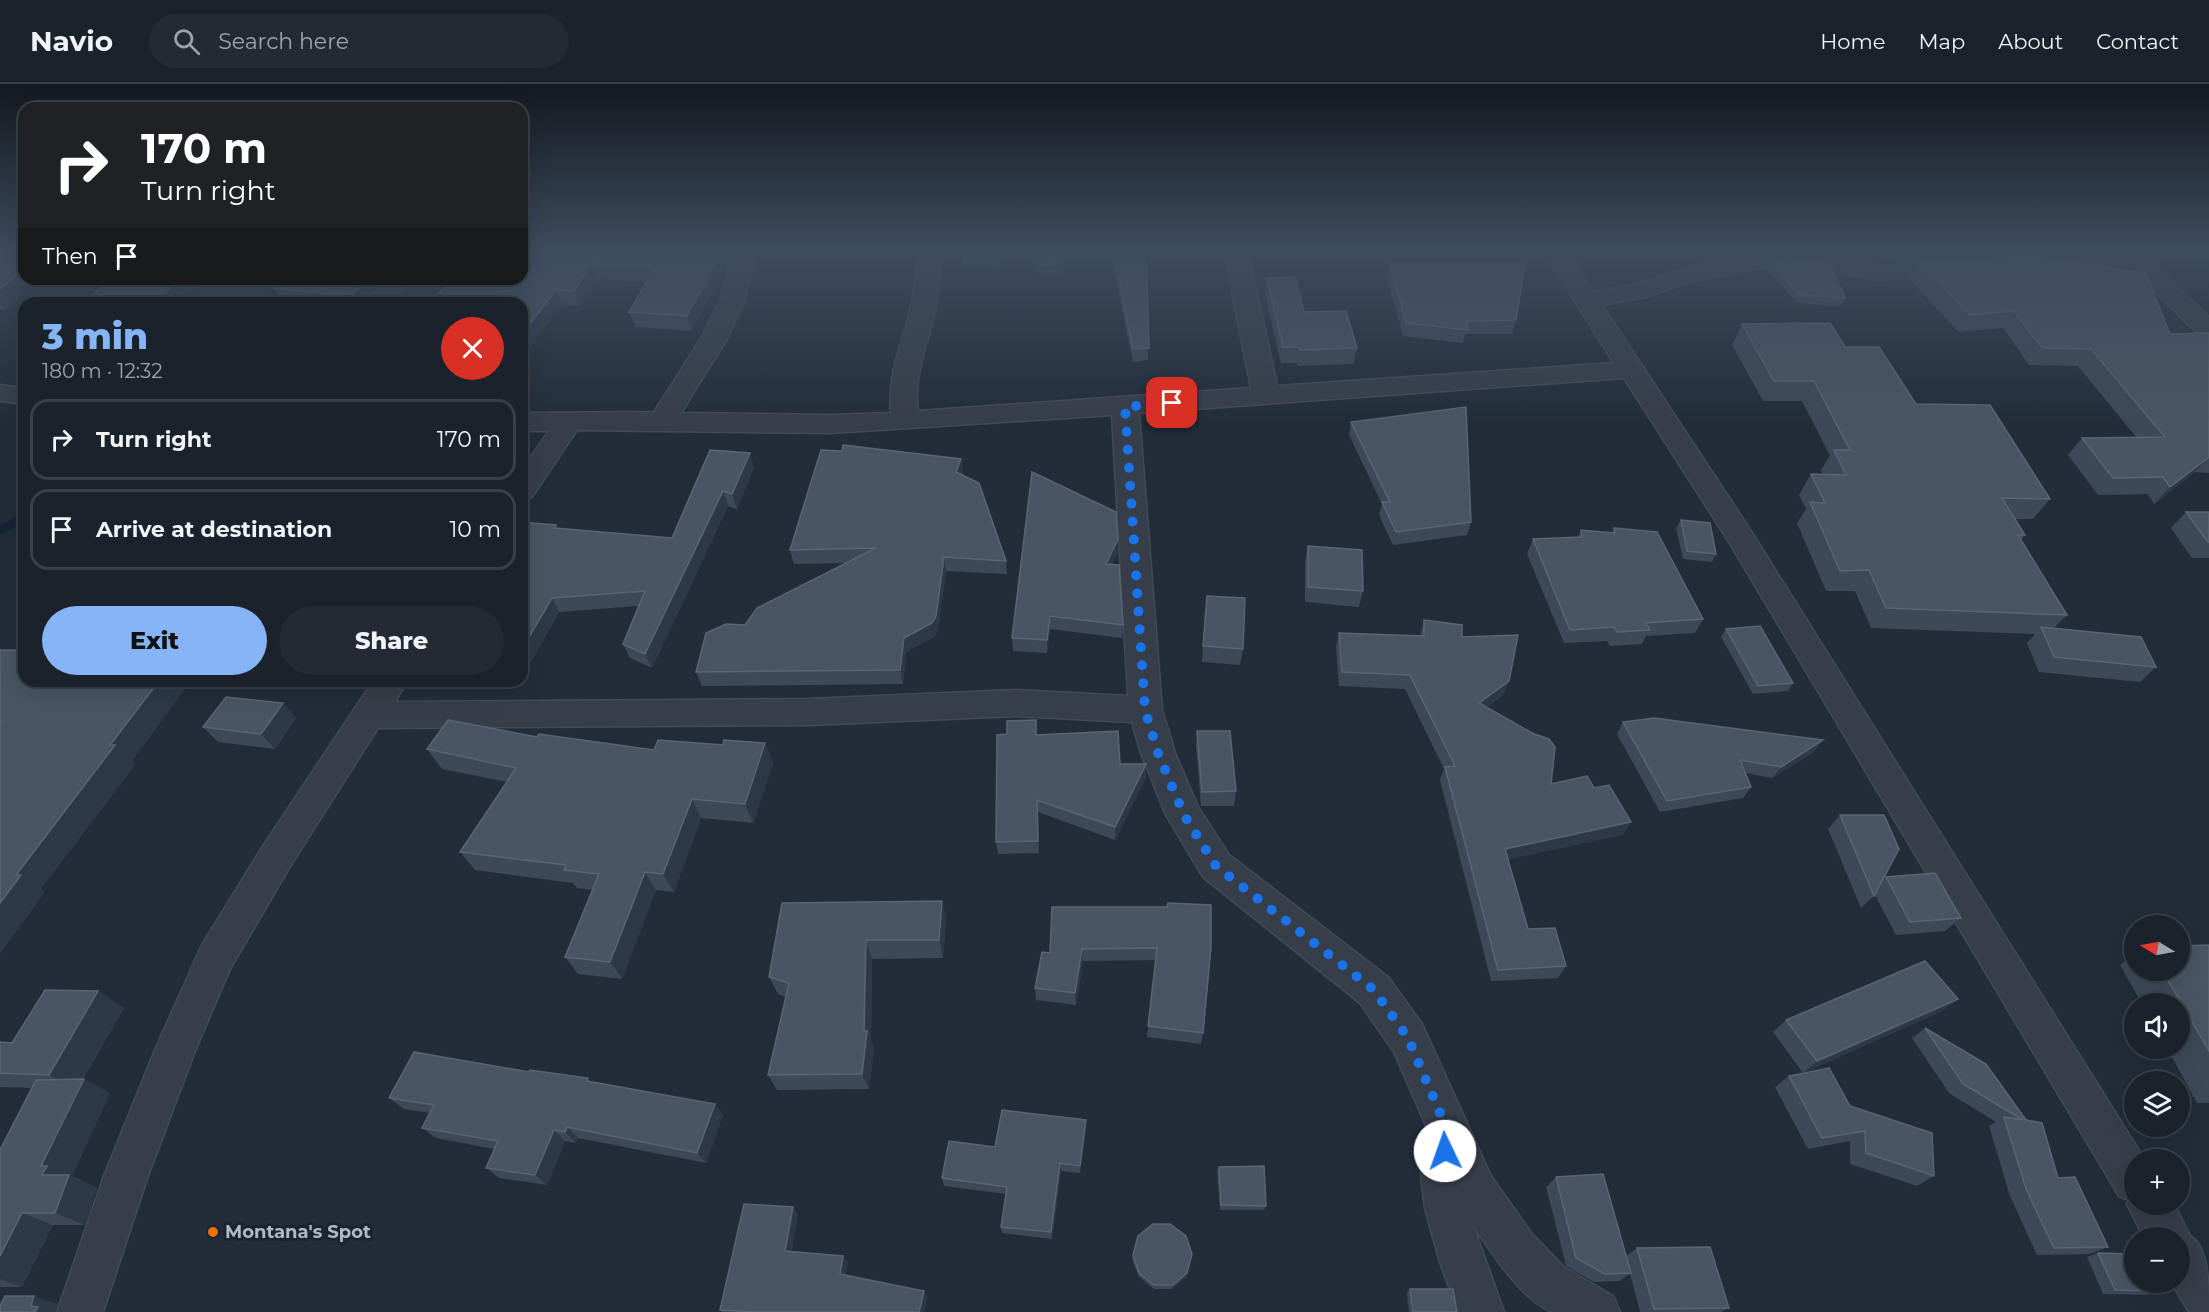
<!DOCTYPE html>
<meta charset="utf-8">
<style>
:root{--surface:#1a222b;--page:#232a33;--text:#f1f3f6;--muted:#9fa4a9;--line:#383f47;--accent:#87b4f4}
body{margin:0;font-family:Montserrat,sans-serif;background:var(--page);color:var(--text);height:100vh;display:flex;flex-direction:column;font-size:22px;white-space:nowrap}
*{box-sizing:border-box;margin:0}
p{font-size:20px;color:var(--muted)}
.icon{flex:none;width:33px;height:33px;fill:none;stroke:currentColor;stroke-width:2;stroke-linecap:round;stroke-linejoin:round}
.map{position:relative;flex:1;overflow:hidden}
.drawer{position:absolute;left:18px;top:213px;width:510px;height:390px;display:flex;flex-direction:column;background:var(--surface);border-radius:18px;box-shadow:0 6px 24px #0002,0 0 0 2px var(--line)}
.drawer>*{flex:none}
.top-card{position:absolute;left:18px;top:18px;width:510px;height:183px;border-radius:18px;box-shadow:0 6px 24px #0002,0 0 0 2px var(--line);background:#202124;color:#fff;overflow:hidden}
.needle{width:39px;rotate:280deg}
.controls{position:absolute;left:2124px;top:831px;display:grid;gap:12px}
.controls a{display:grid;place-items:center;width:66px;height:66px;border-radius:50%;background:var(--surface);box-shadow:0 6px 24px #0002,0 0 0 2px var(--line);font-size:30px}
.pin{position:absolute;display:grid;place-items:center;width:51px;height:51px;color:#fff;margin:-26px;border-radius:12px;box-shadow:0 3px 9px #0006}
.me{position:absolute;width:66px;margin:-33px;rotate:357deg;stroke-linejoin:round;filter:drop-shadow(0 0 4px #0008)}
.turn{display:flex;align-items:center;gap:21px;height:126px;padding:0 24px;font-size:27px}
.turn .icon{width:78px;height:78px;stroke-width:2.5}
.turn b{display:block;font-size:42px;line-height:51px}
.then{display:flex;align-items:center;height:57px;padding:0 24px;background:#0003;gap:12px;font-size:22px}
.round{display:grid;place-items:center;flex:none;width:63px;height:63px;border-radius:32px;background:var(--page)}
.headline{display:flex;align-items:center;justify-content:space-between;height:102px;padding:0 24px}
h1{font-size:36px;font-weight:800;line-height:45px;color:var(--accent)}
.cta{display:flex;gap:12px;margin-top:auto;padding:12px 24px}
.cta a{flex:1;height:69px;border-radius:36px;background:var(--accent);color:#111;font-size:24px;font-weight:800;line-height:69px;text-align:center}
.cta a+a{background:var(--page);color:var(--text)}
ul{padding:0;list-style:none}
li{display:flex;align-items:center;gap:18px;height:81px;margin:0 12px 9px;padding:0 12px;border:3px solid var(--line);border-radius:18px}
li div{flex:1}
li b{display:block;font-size:22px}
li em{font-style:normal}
header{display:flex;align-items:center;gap:36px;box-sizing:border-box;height:84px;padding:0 30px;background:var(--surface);border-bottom:2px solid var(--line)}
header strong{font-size:28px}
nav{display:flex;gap:33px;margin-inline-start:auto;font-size:21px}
.search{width:420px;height:54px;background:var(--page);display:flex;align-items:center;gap:15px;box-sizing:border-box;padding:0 21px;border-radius:33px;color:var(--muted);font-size:22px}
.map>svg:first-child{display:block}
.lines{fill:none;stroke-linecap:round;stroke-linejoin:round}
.stream-far1{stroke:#162436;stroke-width:8}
.stream{stroke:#162436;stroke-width:10}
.minor-casing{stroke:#424a55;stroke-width:3}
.minor{fill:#363e49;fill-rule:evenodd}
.wall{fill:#3d4958}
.shaded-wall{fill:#2d3947}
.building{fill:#495564;stroke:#5a6573;stroke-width:1.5}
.route{stroke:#1a73e8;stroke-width:10;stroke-dasharray:0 18}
.food-dot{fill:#e8710a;stroke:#1b242e;stroke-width:2}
.labels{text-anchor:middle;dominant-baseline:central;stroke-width:6;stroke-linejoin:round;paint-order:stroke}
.near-poi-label{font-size:18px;font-weight:bold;fill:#b1b9c5;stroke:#1b242e;text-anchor:start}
</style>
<header>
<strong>Navio</strong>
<div class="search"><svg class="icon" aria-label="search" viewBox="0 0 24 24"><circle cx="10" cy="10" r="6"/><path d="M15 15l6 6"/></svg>Search here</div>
<nav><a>Home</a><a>Map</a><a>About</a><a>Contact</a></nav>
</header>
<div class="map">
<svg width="2209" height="1228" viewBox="0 0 2209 1228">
<rect width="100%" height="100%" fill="#222d39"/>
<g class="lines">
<g class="stream-far1">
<path d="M262 219 287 195"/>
<path d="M1 446 24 433"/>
</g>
<path class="stream" d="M0 446 4 444"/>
<g class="minor-casing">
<g id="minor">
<path d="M732 167H756L745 215 728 253 681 329 831 331 891 329C887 295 900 265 909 232 914 211 917 190 917 167H941C941 189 939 210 934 232 926 264 913 294 918 327L1251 304 1224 167H1248L1277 302 1614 279 1543 167H1567L1594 208 1633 201 1687 184 1778 167H1791L1879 182 1960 175 1968 177 1972 182 1968 187 1960 189 1879 196 1784 180 1692 197 1646 213 1602 221 1749 444 2145 1076H2134V1120H2174L2190 1152C2209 1162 2209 1206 2209 1228H2189L2171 1198H2180V1154H2144L2127 1120 2129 1116 2119 1112 1729 458 1624 294 1139 329 1162 626 1175 669 1198 723 1229 771 1388 893 1422 940 1491 1092 1532 1150 1565 1184 1613 1212 1620 1228C1599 1228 1575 1228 1555 1228 1526 1223 1489 1165 1473 1141L1504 1228H1458L1440 1178 1425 1125 1421 1090 1427 1044 1394 968 1360 919 1203 793 1166 731 1141 669 1132 638 1016 632 809 641 378 644 289 784 230 885 195 967 148 1092 103 1228H57L104 1092 155 966 202 861 263 762 373 597H407L395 618 809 615 1016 606 1128 612 1112 331 831 349 577 346 532 413 522 416V385L549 347H522V329L654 328 702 253 721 215Z"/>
<path d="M2115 167H2140L2209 233V255L2200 252 2133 186H2029L2021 184 2017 179 2021 174 2029 172H2119Z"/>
<path d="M386 195H411L390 219H365Z"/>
<path d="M0 301 24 304V320L0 317Z"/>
</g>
</g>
<use href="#minor" class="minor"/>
</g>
<g class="wall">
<path d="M0 167 6 226 0 225Z"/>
<path d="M522 167 727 181 692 247 635 243 629 228 647 198 597 195 580 222 562 221Z"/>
<path d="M961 167H1005L999 182 962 180Z"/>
<path d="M1028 167H1146L1148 276 1133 278 1112 177H1071L1061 192 1041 195Z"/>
<path d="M1726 167H1772L1753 169 1751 167 1727 168Z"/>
<path d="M1804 167H1823L1822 170Z"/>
<path d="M1882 167H1958L1955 173 1893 178Z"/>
<path d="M2199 167H2209V177Z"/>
<path d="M1771 177 1845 214 1840 222 1796 219 1767 185Z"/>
<path d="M1919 178 2170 250 2209 249V389L2195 388 2154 420 2148 410 2098 411 2068 371 2082 354H2137L2078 282 2029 281 2003 244 1959 248 1909 195Z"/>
<path d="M1390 180 1516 236 1512 250H1465L1463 259 1403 252 1387 194Z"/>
<path d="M1267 194 1304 228 1357 264 1353 280 1298 282 1297 279H1281L1265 210Z"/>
<path d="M383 195 364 216 366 219H283L274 204Z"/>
<path d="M1742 240 1845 263 1916 320 2050 415 2033 435H2015L2025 451 2021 456 2067 531 2054 544 2156 583 2140 598 2039 588 2027 559 2035 550 1871 544 1855 507H1826L1797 439 1806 425 1799 411 1811 390H1823L1821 386 1830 372 1802 317H1763L1732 261Z"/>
<path d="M1351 338 1471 438 1467 451 1393 461 1379 431 1382 420 1349 351Z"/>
<path d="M710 366 754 383 737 425 728 422 652 584 630 574 623 560 638 522 559 528 523 592 522 591V438L558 444 672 454Z"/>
<path d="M961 375 963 389 962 391 1006 477 1007 490 946 487 938 546 934 553 906 568 903 600 702 602 696 588 745 541 847 479 794 480 790 466Z"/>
<path d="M2186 428H2209V474H2192L2171 444Z"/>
<path d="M1681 436 1716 470 1712 478 1683 475 1676 444Z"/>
<path d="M1614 444 1703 535 1695 549 1646 552 1642 560 1610 562 1607 557 1564 559 1527 470 1533 455 1578 453 1581 446 1612 449Z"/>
<path d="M1308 462 1363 507 1359 523 1305 518V478Z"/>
<path d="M1118 469 1112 480 1123 541 1122 554 1050 545 1047 569 1013 567 1012 554Z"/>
<path d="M1205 527 1243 565 1240 581 1202 578Z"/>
<path d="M1424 536 1462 553 1509 597 1503 611 1487 623 1551 700 1594 704 1631 738 1622 751 1508 775 1528 845 1566 882 1558 894 1491 897 1440 696 1444 685 1405 605 1339 602 1336 563 1339 549 1420 552Z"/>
<path d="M1726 545 1793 599 1788 607 1753 610 1721 553Z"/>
<path d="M283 619 296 634 275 665 218 658 203 643Z"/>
<path d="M1623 638 1814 668 1772 694 1746 689 1751 703 1743 714 1660 728 1617 650Z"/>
<path d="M1197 647 1236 707 1234 722H1201L1196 662Z"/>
<path d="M1037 651 1120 680H1146V693L1115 756 1038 728 1039 769 998 770 996 758Z"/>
<path d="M537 653 654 666 723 661 765 659 773 679 753 739 701 734 674 808 656 806 622 895 578 890 565 873 593 806 577 804 573 799 475 786 460 768 507 698 442 685 427 665Z"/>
<path d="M1840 731 1883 796 1886 793 1961 834 1945 847 1896 851 1875 811 1861 824 1828 745Z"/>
<path d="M942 817 946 836 943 874 872 875 871 957 874 964 869 1005 777 1006 768 991 786 913 778 910 769 893Z"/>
<path d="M1167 823 1203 949 1201 960 1147 953 1156 876 1083 877 1076 921 1036 916 1035 904 1050 869Z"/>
<path d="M2209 861V1019H2197L2167 964H2180V920H2142L2120 881 2134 871V886H2180Z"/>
<path d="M98 907 124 924 83 995 110 1009 72 1092 97 1104 85 1141H53L22 1203H0V1066L32 1004 0 1003V958L12 959Z"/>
<path d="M1958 915 1942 927 1803 989 1773 948 1786 936Z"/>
<path d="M1925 944 1986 980 2058 1094 2108 1163 2090 1170 2037 1171 2010 1112 1989 1042 1996 1038 1949 1009 1912 954Z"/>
<path d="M529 988 590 997 723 1031 706 1079 578 1054 576 1059 565 1057 547 1101 499 1094 486 1084 494 1065 436 1054 422 1044 430 1029 404 1025 389 1014Z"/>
<path d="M1789 992 1850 1022 1934 1092 1917 1102 1850 1080V1057L1808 1065 1775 1003Z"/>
<path d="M1086 1044 1080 1089 1061 1087 1052 1155 1002 1149 1001 1143 1006 1110 944 1102 942 1094 995 1063Z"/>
<path d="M1219 1083 1266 1122 1264 1126H1220L1217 1088Z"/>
<path d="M1556 1093 1626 1172 1637 1164 1729 1224 1721 1228H1640L1630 1190 1619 1197 1594 1198 1566 1182 1546 1103Z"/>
<path d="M798 1130 791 1167 848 1178 845 1191 927 1213 924 1228H722L720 1226Z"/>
<path d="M2098 1169 2158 1207 2146 1211 2103 1210 2087 1173Z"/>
<path d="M1133 1171 1186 1193 1172 1205H1154L1139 1193 1132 1175Z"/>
<path d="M1410 1205 1457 1228H1409L1407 1209Z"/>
</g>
<g class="shaded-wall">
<path d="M722 167H730L727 181 692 247 687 232Z"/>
<path d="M999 167H1005L999 182 998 169Z"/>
<path d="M1068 167H1071V177L1061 192 1041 195 1040 182Z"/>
<path d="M591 180 597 195 580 222 574 207Z"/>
<path d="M24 185V195H42L6 226 0 218V205Z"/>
<path d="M180 195H204L178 219H154Z"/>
<path d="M360 195H383L364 216 366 219H355L352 212 355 205 354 202Z"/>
<path d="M556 206 562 221 522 274V250Z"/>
<path d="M750 369 754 383 737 425 732 410Z"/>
<path d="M2209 373 2195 388 2154 420 2170 403Z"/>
<path d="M961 375 963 389 958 402 956 388Z"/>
<path d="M723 407 728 422 652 584 645 570Z"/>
<path d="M1118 455V469L1106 493V480Z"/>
<path d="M944 473 946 487 938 546 934 553 906 568 903 600 900 586 904 554Z"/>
<path d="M552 514 559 528 523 592 522 590V565Z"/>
<path d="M1050 532V545L1047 569V556Z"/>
<path d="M159 597H191L132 677 136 680 41 805 45 808 0 870V819L16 791 110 661Z"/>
<path d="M1509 597 1503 611 1474 633 1479 619Z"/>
<path d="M283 619 296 634 275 665 261 650Z"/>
<path d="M1823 656 1814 668 1772 694 1781 683Z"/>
<path d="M765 659 773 679 753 739 745 720Z"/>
<path d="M1146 680V693L1115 756V743Z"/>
<path d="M692 715 701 734 674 808 663 790Z"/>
<path d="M1037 716 1038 728 1039 769 1038 757Z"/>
<path d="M1631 738 1622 751 1499 777 1505 765Z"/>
<path d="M645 788 656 806 622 895 610 878Z"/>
<path d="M942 817 946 836 943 874 939 856Z"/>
<path d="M866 856 872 875 871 957 874 964 869 1005 862 990 864 947Z"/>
<path d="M1082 865 1083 877 1076 921 1075 909Z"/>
<path d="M98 907 124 924 77 1006 49 991Z"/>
<path d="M1958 915 1942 927 1803 989 1817 977Z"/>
<path d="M84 995 110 1009 72 1092 97 1104 85 1141 55 1129 42 1091 41 1082Z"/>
<path d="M715 1020 723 1031 706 1079 697 1069Z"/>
<path d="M1086 1036V1044L1080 1089V1082Z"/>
<path d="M567 1043 578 1054 576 1059 565 1048Z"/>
<path d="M554 1046 565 1057 547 1101 535 1091Z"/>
<path d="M1060 1079 1061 1087 1052 1155 1051 1148Z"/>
<path d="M793 1123 798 1130 790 1173 785 1167Z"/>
<path d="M22 1129 53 1141 22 1203 0 1195V1172Z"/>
<path d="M1192 1170 1186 1193 1172 1205 1173 1201Z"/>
<path d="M843 1172 848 1178 844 1196 840 1190Z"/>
<path d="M924 1207 927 1213 924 1228H919Z"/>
<path d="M34 1212 58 1220 55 1228H35L31 1222Z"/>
</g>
<g class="building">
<path d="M0 167H24V185L0 205Z"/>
<path d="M522 167H722L687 232 629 228 655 183 591 180 574 207 556 206 522 250V219H431L451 195H522Z"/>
<path d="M961 167H999L998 169Z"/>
<path d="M1033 167H1068L1060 179 1040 182Z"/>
<path d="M1113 167H1146L1149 264 1133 265Z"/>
<path d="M2028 172 2146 190 2170 250 2209 249V373L2170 403 2163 393 2113 394 2082 354 2165 353 2091 265 2042 264 2014 227 1970 231 1919 178Z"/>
<path d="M1788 174 1830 181 1845 214 1800 211 1771 177Z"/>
<path d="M1390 180H1525L1516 236 1467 237V246L1406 239Z"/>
<path d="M1295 193 1304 228 1346 227 1357 264 1300 266 1299 263H1283L1267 194Z"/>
<path d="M106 195H180L154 219H84L103 202H98Z"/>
<path d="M284 195H360L354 202 355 205H358L352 212 274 204Z"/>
<path d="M1830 239 1845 263H1879L1916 320 1990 321 2050 415 2002 414 2025 451H2018L2067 531 1886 524 1869 486 1840 487 1810 418 1825 419 1811 390 1846 391 1834 366H1850L1814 297H1774L1742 240Z"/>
<path d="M1466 323 1471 438 1396 448 1382 418H1390L1351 338Z"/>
<path d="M843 361 961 375 956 388 979 399 1006 477 944 473 936 532 932 539 904 554 900 586 696 588 706 549 726 540 745 541 757 524 876 464 790 466 821 366 842 367Z"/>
<path d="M710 366 750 369 732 410 723 407 645 570 623 560 645 507 552 514 522 565V438L556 441 555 444 672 454Z"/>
<path d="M1032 388 1116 428 1118 455 1106 480 1119 481 1123 541 1050 532 1047 556 1012 554Z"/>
<path d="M2186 428H2209V458H2208Z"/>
<path d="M1681 436 1710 439 1716 470 1687 467Z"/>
<path d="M1614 444 1657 448 1703 535 1646 539 1650 546 1617 548 1614 543 1570 546 1533 455 1582 453 1581 446 1615 449Z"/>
<path d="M1308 462 1362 466 1363 507 1308 503Z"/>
<path d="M1207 512 1245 514 1243 565 1203 562Z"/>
<path d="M1424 536 1462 541V553L1518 551 1509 597 1479 619 1534 650 1549 655 1555 663 1551 700 1587 692 1594 704 1609 701 1631 738 1505 765 1528 845 1555 844 1566 882 1498 886 1445 683 1455 682 1410 591 1342 588 1339 549 1424 552Z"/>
<path d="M1760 542 1793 599 1758 602 1726 545Z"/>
<path d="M2041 543 2141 553 2156 583 2054 573Z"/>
<path d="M0 566H24V597H159L110 661H115L16 791H21L0 819V639L1 638H0Z"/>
<path d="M226 613 283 619 261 650 203 643Z"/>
<path d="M1654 634 1823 656 1781 683 1740 676 1751 703 1667 717 1623 638Z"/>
<path d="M448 636 537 653 539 650 654 666 658 656 723 661 724 656 765 659 745 720 692 715 663 790 645 788 610 878 565 873 599 790 564 786 566 781 460 768 516 684 427 665Z"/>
<path d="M1036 636V651L1118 647 1120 680H1146L1115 743 1037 716 1038 757 996 758 997 651 1007 650V637Z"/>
<path d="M1197 647H1230L1236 707 1202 708Z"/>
<path d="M1840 731H1884L1899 765 1874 812Z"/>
<path d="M1935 789 1961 834 1910 838 1886 793Z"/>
<path d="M942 817 939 856H866L864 947H867L862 990 768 991 789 899 769 893 782 819Z"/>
<path d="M1168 819 1211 821V863L1203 949 1148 942 1157 864 1082 865 1075 909 1035 904 1042 868 1050 869 1052 823H1167Z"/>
<path d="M2209 861V967L2162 886H2180V862Z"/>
<path d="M1925 877 1958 915 1817 977 1786 936Z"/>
<path d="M45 906 98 907 49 991 0 989V958L12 959Z"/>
<path d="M1925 944 1986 980 2026 1036 2042 1039 2058 1094 2075 1093 2108 1163 2054 1164 2026 1105 2004 1033 2023 1036 1963 1000Z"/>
<path d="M414 968 529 988 530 986 588 994 587 997 715 1020 697 1069 567 1043 565 1048 554 1046 535 1091 486 1084 498 1057 422 1044 434 1021 389 1014Z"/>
<path d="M1829 984 1850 1022 1932 1049 1934 1092 1866 1069 1865 1047 1822 1054 1789 992Z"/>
<path d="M84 995 41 1082H47L42 1091H69L55 1129H22L0 1172V1066L36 996Z"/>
<path d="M1002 1026 1086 1036 1080 1082 1060 1079 1051 1148 1001 1143 1007 1103 942 1094 949 1057 995 1063Z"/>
<path d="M1264 1082 1266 1122 1221 1121 1219 1083Z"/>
<path d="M1603 1090 1631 1189 1605 1190 1576 1174 1556 1093Z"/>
<path d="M744 1120 793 1123 785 1167 843 1172 840 1190 924 1207 919 1228H754L720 1226Z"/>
<path d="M1153 1140H1170L1186 1152 1192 1170 1187 1189 1173 1201H1154L1139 1189 1133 1171 1138 1152Z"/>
<path d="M1710 1163 1729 1224 1654 1225 1637 1164Z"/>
<path d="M2098 1169 2134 1170V1198H2154L2158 1207 2115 1206Z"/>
<path d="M1410 1205H1453L1457 1228H1413Z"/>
<path d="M5 1212H34L31 1222 38 1223 35 1228H0V1222Z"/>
</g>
<linearGradient id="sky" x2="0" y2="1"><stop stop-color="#13191f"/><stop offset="0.49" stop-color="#3e4c5f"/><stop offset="1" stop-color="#3e4c5f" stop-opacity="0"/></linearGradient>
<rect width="2209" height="339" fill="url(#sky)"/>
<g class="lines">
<path class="route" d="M1172 319 1125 323 1145 626 1158 669 1184 731 1216 782 1374 906 1408 954 1446 1043 1445 1067"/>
</g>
<circle class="food-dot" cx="213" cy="1148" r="6"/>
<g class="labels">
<g class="near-poi-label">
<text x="225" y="1148">Montana's Spot</text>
</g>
</g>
</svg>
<div class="controls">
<a><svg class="needle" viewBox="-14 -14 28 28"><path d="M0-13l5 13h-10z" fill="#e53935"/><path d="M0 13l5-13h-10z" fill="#9fa4a9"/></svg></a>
<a><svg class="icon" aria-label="sound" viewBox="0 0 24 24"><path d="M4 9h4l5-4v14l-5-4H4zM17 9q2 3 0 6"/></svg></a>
<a><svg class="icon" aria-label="layers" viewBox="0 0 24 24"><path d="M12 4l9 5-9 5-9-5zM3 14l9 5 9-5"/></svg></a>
<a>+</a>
<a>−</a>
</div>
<div class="pin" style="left:1172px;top:319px;background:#d93025"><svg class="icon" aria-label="arrive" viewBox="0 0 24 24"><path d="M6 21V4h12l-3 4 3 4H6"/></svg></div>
<svg class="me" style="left:1445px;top:1067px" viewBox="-20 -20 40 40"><circle r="19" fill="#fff"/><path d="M0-13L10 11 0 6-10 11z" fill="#1a73e8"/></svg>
<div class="top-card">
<div class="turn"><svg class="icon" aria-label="right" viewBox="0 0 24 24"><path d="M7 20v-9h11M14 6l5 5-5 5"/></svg><div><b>170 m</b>Turn right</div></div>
<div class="then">Then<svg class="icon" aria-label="arrive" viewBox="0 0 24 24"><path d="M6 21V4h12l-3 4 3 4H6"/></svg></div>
</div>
<section class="drawer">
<div class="headline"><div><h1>3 min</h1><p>180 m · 12:32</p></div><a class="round" style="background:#d93025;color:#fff"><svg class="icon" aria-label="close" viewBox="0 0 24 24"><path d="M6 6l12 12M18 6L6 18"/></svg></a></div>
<ul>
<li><svg class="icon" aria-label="right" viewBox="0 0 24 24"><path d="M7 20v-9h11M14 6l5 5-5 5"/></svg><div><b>Turn right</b></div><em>170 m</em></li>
<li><svg class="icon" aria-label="arrive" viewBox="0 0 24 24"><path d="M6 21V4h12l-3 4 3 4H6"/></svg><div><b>Arrive at destination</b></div><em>10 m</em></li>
</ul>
<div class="cta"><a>Exit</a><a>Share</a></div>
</section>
</div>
